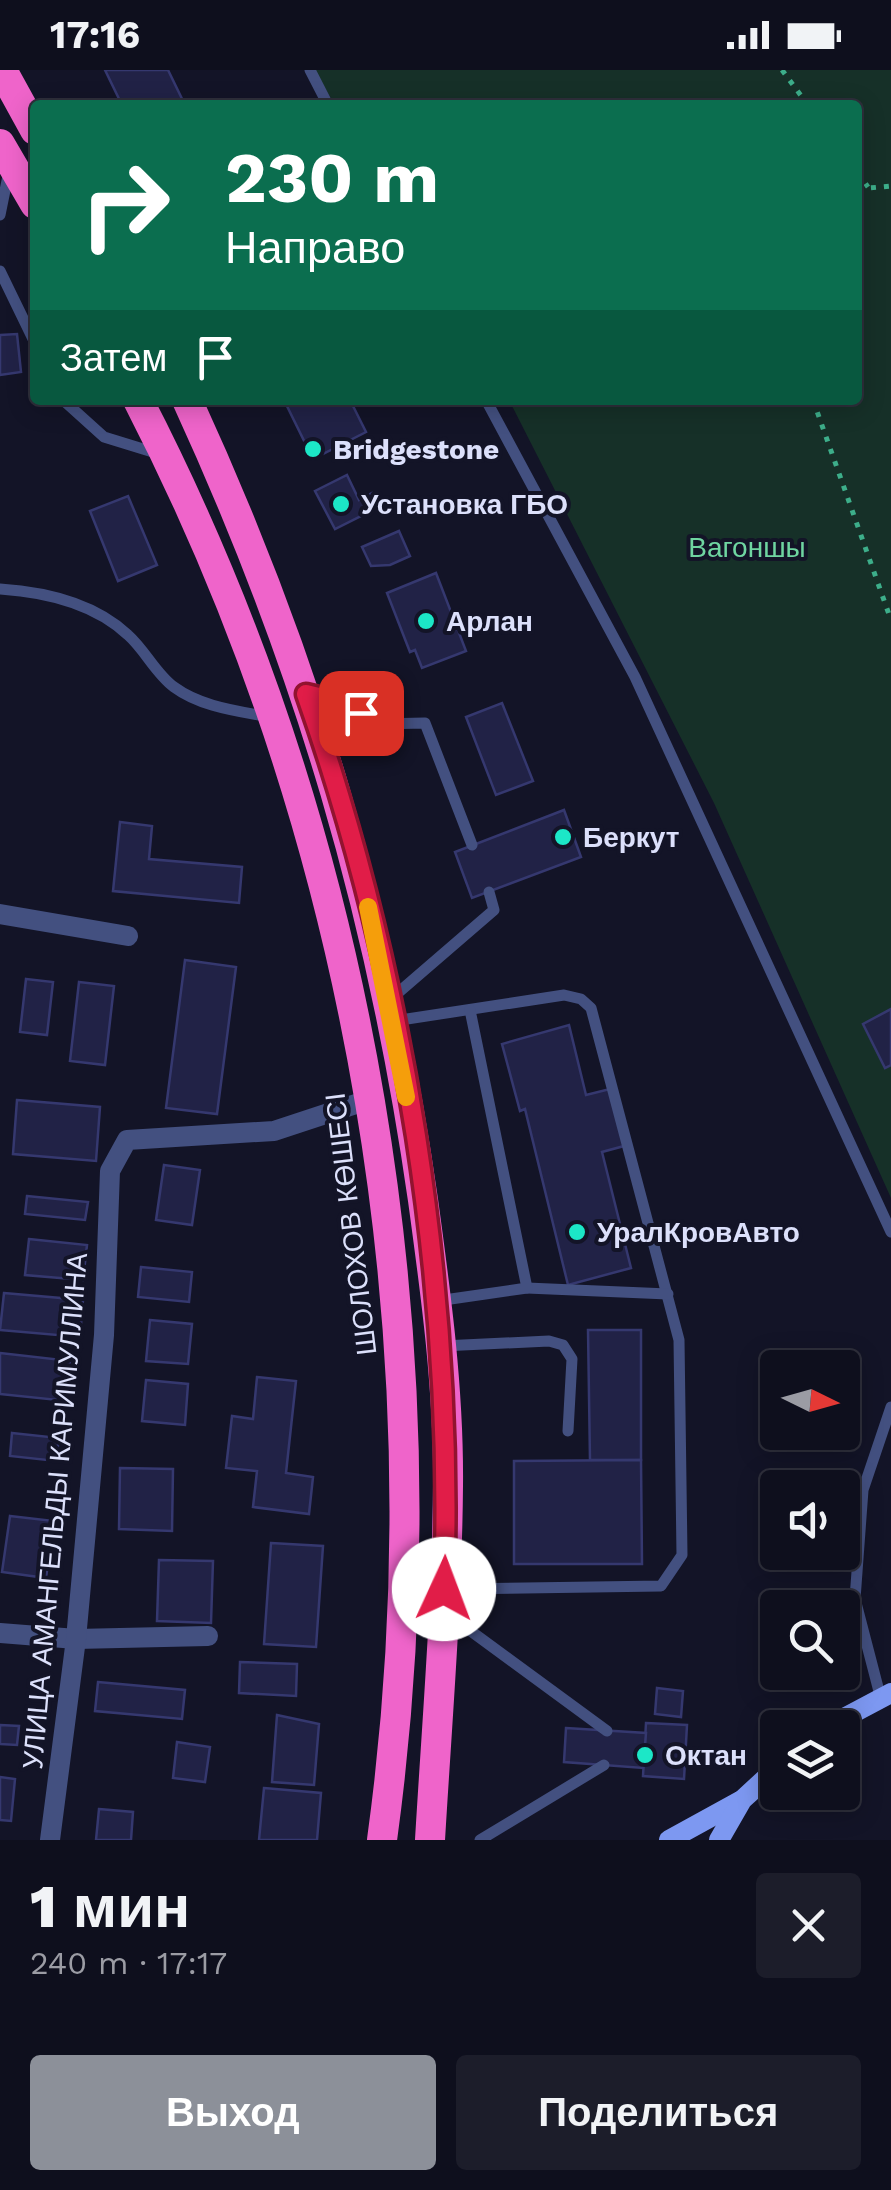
<!DOCTYPE html>
<html lang="ru">
<meta charset="utf-8">
<style>
:root{--surface:#0e0f1d;--page:#1c1d2a;--text:#f1f3f6;--muted:#9b9ca4;--line:#2e2f3b;--accent:#8c9099}
body{margin:0;font-family:"Work Sans",sans-serif;background:var(--page);color:var(--text);height:100vh;display:flex;flex-direction:column;font-size:38px;white-space:nowrap}
*{box-sizing:border-box;margin:0}
p{font-size:32px;color:var(--muted)}
.icon{flex:none;width:55px;height:55px;fill:none;stroke:currentColor;stroke-width:2;stroke-linecap:round;stroke-linejoin:round}
.map{position:relative;height:1770px;overflow:hidden}
.panel{display:flex;flex-direction:column;background:var(--surface);flex:1}
.panel>*{flex:none}
.top-card{position:absolute;left:30px;top:30px;width:832px;height:305px;border-radius:10px;box-shadow:0 5px 25px #0003,0 0 0 2px var(--line);background:#0b6e4f;color:#fff;overflow:hidden}
.needle{width:65px;rotate:95deg}
.controls{position:absolute;left:760px;top:1280px;display:grid;gap:20px}
.controls a{display:grid;place-items:center;width:100px;height:100px;border-radius:10px;background:var(--surface);box-shadow:0 5px 25px #0003,0 0 0 2px var(--line);font-size:50px}
.pin{position:absolute;display:grid;place-items:center;width:85px;height:85px;color:#fff;margin:-42px;border-radius:20px;box-shadow:0 5px 15px #0006}
.me{position:absolute;width:110px;margin:-55px;rotate:2deg;stroke-linejoin:round;filter:drop-shadow(0 0 8px #0008)}
.turn{display:flex;align-items:center;gap:35px;height:210px;padding:0 30px;font-size:45px}
.turn .icon{width:130px;height:130px;stroke-width:2.5}
.turn b{display:block;font-size:70px;line-height:85px}
.then{display:flex;align-items:center;height:95px;padding:0 30px;background:#0003;gap:20px;font-size:38px}
.round{display:grid;place-items:center;flex:none;width:105px;height:105px;border-radius:10px;background:var(--page)}
.head{display:flex;align-items:center;justify-content:space-between;height:170px;padding:0 30px}
h1{font-size:60px;font-weight:800;line-height:75px}
.primary-button{display:flex;gap:20px;margin-top:auto;padding:20px 30px}
.primary-button a{flex:1;height:115px;border-radius:10px;background:var(--accent);color:#fff;font-size:40px;font-weight:800;line-height:115px;text-align:center}
.primary-button a+a{background:var(--page);color:var(--text)}
.status{display:flex;justify-content:space-between;align-items:center;height:70px;padding:0 50px;background:var(--surface);direction:ltr}
.status svg{height:28px;fill:currentColor}
.map>svg:first-child{display:block}
.green{fill:#163028}
.building{fill:#212246;stroke:#35386f;stroke-width:2.5}
.lines{fill:none;stroke-linecap:round;stroke-linejoin:round}
.path{stroke:#3dae8a;stroke-width:5;stroke-dasharray:5 8;stroke-linecap:butt}
.lane{stroke:#435080;stroke-width:11}
.street{stroke:#435080;stroke-width:20}
.secondary{stroke:#7d98f1;stroke-width:20}
.highway{stroke:#ef64ca;stroke-width:30}
.route-casing{stroke:#92132f;stroke-width:25}
.route{stroke:#e11d48;stroke-width:18}
.slow{stroke:#f59e0b;stroke-width:18}
.poi-dot{fill:#1ce7c7;stroke:#131427;stroke-width:4}
.labels{text-anchor:middle;dominant-baseline:central;stroke-width:8;stroke-linejoin:round;paint-order:stroke}
.poi-label{font-size:28px;font-weight:bold;fill:#dce0fb;stroke:#131427;text-anchor:start}
.park-label{font-size:28px;fill:#6fd5a1;stroke:#131427}
.street-label{font-size:28px;fill:#dce0fb;stroke:#131427}
</style>
<div class="status"><b>17:16</b><svg viewBox="0 0 49 12"><path d="M0 12V9h3v3zM5 12V6h3v6zM10 12V3h3v9zM15 12V0h3v12zM26 1h20v11H26zM47 4h2v5h-2z"/></svg></div>
<div class="map">
<svg width="891" height="1770" viewBox="0 0 891 1770">
<rect width="100%" height="100%" fill="#131427"/>
<path class="green" d="M314 0H891V1128L714 733 509 330H858V35H335Z"/>
<g class="building">
<path d="M105 0H168L185 35H122Z"/>
<path d="M17 264 21 302 0 305V265Z"/>
<path d="M284 330H350L366 362 313 389Z"/>
<path d="M347 405 359 430 372 423 379 437 335 459 315 421Z"/>
<path d="M128 426 157 495 118 511 90 441Z"/>
<path d="M399 461 410 486 390 495 371 496 362 477Z"/>
<path d="M436 503 466 581 422 598 415 580 410 582 387 523Z"/>
<path d="M502 633 533 711 496 725 466 647Z"/>
<path d="M564 740 581 787 472 828 455 782Z"/>
<path d="M120 752 152 756 149 789 242 797 239 833 113 821Z"/>
<path d="M185 890 236 897 217 1044 166 1038Z"/>
<path d="M26 909 53 912 47 965 20 962Z"/>
<path d="M79 912 114 916 105 995 70 991Z"/>
<path d="M891 939V995L885 998 863 954Z"/>
<path d="M569 955 586 1025 610 1019 624 1076 602 1082 631 1198 568 1215 525 1039 520 1041 502 974Z"/>
<path d="M17 1030 100 1037 96 1091 13 1084Z"/>
<path d="M164 1095 200 1100 192 1155 156 1150Z"/>
<path d="M27 1126 88 1132 85 1150 25 1144Z"/>
<path d="M29 1169 87 1175 83 1210 25 1205Z"/>
<path d="M141 1197 192 1202 189 1232 138 1227Z"/>
<path d="M4 1223 83 1230 80 1267 0 1260Z"/>
<path d="M150 1250 192 1254 188 1294 146 1291Z"/>
<path d="M588 1260H641V1390H590Z"/>
<path d="M0 1283 71 1291 67 1331 0 1324Z"/>
<path d="M257 1307 296 1311 286 1403 313 1407 309 1444 253 1437 257 1401 226 1398 232 1346 253 1349Z"/>
<path d="M146 1310 188 1314 185 1355 142 1351Z"/>
<path d="M12 1363 59 1368 56 1391 10 1386Z"/>
<path d="M641 1390 642 1494H514V1391Z"/>
<path d="M120 1398 173 1399 172 1461 119 1459Z"/>
<path d="M10 1446 54 1451 46 1508 2 1502Z"/>
<path d="M271 1473 323 1476 316 1577 264 1574Z"/>
<path d="M159 1490 213 1491 211 1553 157 1551Z"/>
<path d="M240 1592 297 1594 296 1626 239 1623Z"/>
<path d="M98 1612 185 1620 182 1649 95 1641Z"/>
<path d="M657 1618 683 1621 681 1647 655 1644Z"/>
<path d="M277 1645 319 1654 314 1715 272 1712Z"/>
<path d="M646 1653 687 1655 684 1709 643 1706Z"/>
<path d="M0 1655 19 1656 17 1675 0 1674Z"/>
<path d="M566 1658 646 1663 643 1698 564 1692Z"/>
<path d="M177 1672 210 1677 205 1712 173 1708Z"/>
<path d="M0 1707 15 1709 11 1751 0 1750Z"/>
<path d="M264 1718 321 1723 317 1770H259Z"/>
<path d="M99 1739 133 1742 131 1770H96Z"/>
</g>
<g class="lines">
<g class="path">
<path d="M782 0 808 35"/>
<path d="M858 103 868 117"/>
<path d="M858 119 891 116"/>
<path d="M813 330 891 550"/>
</g>
<g class="lane">
<path d="M310 0 328 35"/>
<path d="M0 145 9 101"/>
<path d="M0 201 35 273"/>
<path d="M63 330 104 367 156 383"/>
<path d="M486 330 635 607 891 1162"/>
<path d="M0 519C46 522 94 533 128 565 145 580 156 604 174 617 201 637 238 641 269 647"/>
<path d="M307 624 344 633 378 654 425 653 472 775"/>
<path d="M392 928 494 840 489 822"/>
<path d="M394 951 564 925 581 929 591 938 679 1270 682 1485 661 1516 448 1519"/>
<path d="M527 1218 668 1224"/>
<path d="M437 1231 527 1218 470 940"/>
<path d="M442 1276 549 1271 563 1275 572 1289 568 1361"/>
<path d="M444 1558 468 1559 607 1661"/>
<path d="M881 1629 855 1529 863 1420 891 1337"/>
<path d="M480 1770 604 1695"/>
</g>
<g class="street">
<path d="M0 844 128 866"/>
<path d="M0 1563 76 1569 208 1566"/>
<path d="M50 1770 76 1569 104 1265 110 1101 127 1070 274 1061 371 1029"/>
</g>
<g class="secondary">
<path d="M825 1658 891 1623"/>
<path d="M669 1770 740 1731"/>
<path d="M719 1770 742 1730 778 1697"/>
</g>
<g class="highway">
<path d="M2 0 35 60"/>
<path d="M0 74 35 134"/>
<path d="M138 330C364 768 449 1282 382 1770"/>
<path d="M187 330C308 593 382 844 423 1130 436 1225 449 1320 448 1416 447 1534 437 1652 430 1770"/>
</g>
</g>
<g class="lines">
<g class="route-casing">
<path id="route" d="M361 643 344 633 306 624C404 902 455 1225 444 1519"/>
</g>
<use href="#route" class="route"/>
<path class="slow" d="M368 837 406 1027"/>
</g>
<g class="poi-dot">
<circle cx="313" cy="379" r="10"/>
<circle cx="341" cy="434" r="10"/>
<circle cx="426" cy="551" r="10"/>
<circle cx="563" cy="767" r="10"/>
<circle cx="577" cy="1162" r="10"/>
<circle cx="645" cy="1685" r="10"/>
</g>
<g class="labels">
<g class="poi-label">
<text x="333" y="379">Bridgestone</text>
<text x="361" y="434">Установка ГБО</text>
<text x="446" y="551">Арлан</text>
<text x="583" y="767">Беркут</text>
<text x="597" y="1162">УралКровАвто</text>
<text x="665" y="1685">Октан</text>
</g>
<g class="park-label">
<text x="747" y="477">Вагоншы</text>
</g>
<g class="street-label">
<text transform="translate(351 1154) rotate(-97)">ШОЛОХОВ КӨШЕСІ</text>
<text transform="translate(55 1441) rotate(-85)">УЛИЦА АМАНГЕЛЬДЫ КАРИМУЛЛИНА</text>
</g>
</g>
</svg>
<div class="controls">
<a><svg class="needle" viewBox="-14 -14 28 28"><path d="M0-13l5 13h-10z" fill="#e53935"/><path d="M0 13l5-13h-10z" fill="#9b9ca4"/></svg></a>
<a><svg class="icon" aria-label="sound" viewBox="0 0 24 24"><path d="M4 9h4l5-4v14l-5-4H4zM17 9q2 3 0 6"/></svg></a>
<a><svg class="icon" aria-label="search" viewBox="0 0 24 24"><circle cx="10" cy="10" r="6"/><path d="M15 15l6 6"/></svg></a>
<a><svg class="icon" aria-label="layers" viewBox="0 0 24 24"><path d="M12 4l9 5-9 5-9-5zM3 14l9 5 9-5"/></svg></a>
</div>
<div class="pin" style="left:361px;top:643px;background:#d93025"><svg class="icon" aria-label="arrive" viewBox="0 0 24 24"><path d="M6 21V4h12l-3 4 3 4H6"/></svg></div>
<svg class="me" style="left:444px;top:1519px" viewBox="-20 -20 40 40"><circle r="19" fill="#fff"/><path d="M0-13L10 11 0 6-10 11z" fill="#e11d48"/></svg>
<div class="top-card">
<div class="turn"><svg class="icon" aria-label="right" viewBox="0 0 24 24"><path d="M7 20v-9h11M14 6l5 5-5 5"/></svg><div><b>230 m</b>Направо</div></div>
<div class="then">Затем<svg class="icon" aria-label="arrive" viewBox="0 0 24 24"><path d="M6 21V4h12l-3 4 3 4H6"/></svg></div>
</div>
</div>
<section class="panel">
<div class="head"><div><h1>1 мин</h1><p>240 m · 17:17</p></div><a class="round"><svg class="icon" aria-label="close" viewBox="0 0 24 24"><path d="M6 6l12 12M18 6L6 18"/></svg></a></div>
<div class="primary-button"><a>Выход</a><a>Поделиться</a></div>
</section>
